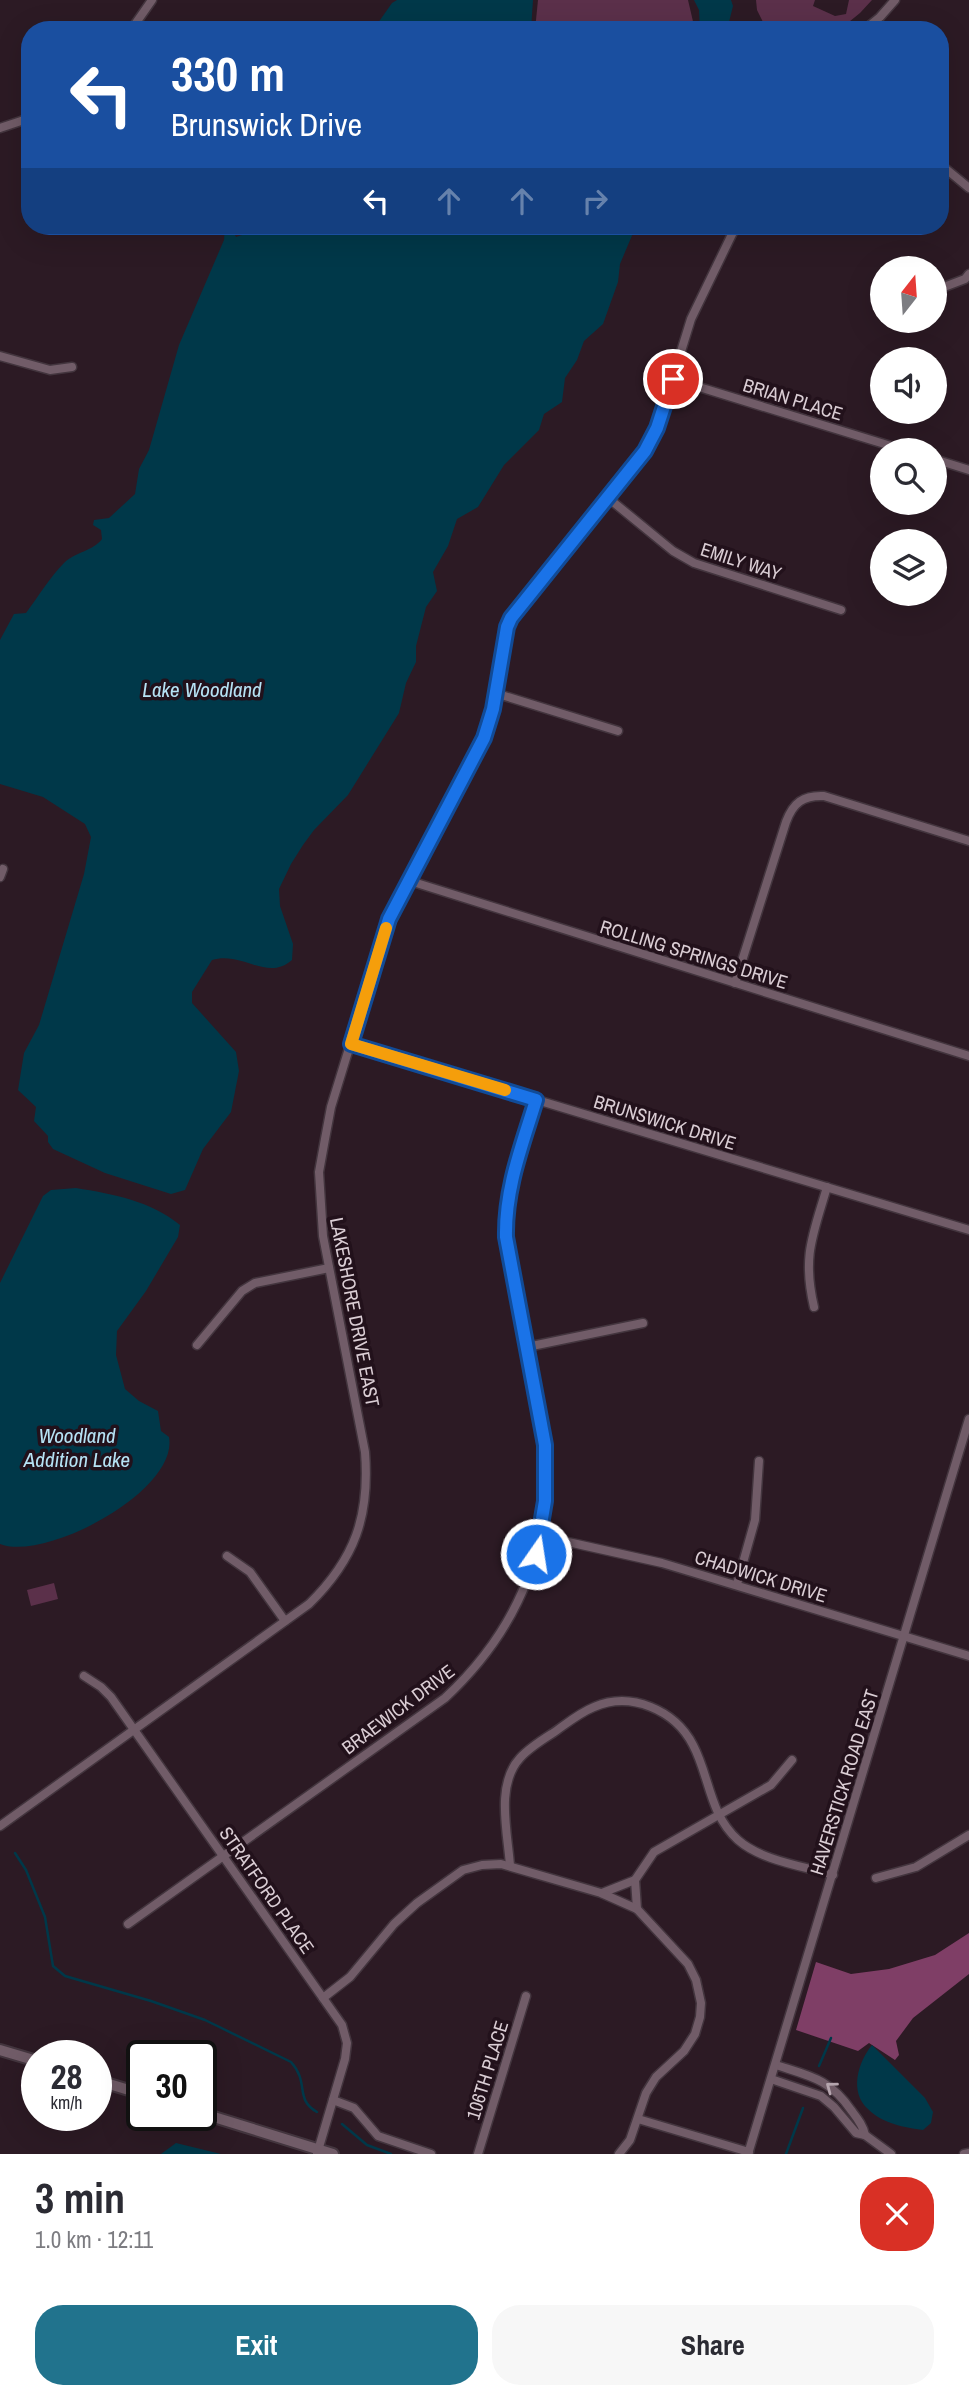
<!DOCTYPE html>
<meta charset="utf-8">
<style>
:root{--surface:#fff;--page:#f7f7f7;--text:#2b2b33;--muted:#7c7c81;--accent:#21738d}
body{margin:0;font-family:"Archivo Narrow",sans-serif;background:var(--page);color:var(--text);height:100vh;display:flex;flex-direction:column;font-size:26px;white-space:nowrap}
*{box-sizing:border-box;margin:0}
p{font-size:23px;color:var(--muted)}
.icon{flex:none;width:38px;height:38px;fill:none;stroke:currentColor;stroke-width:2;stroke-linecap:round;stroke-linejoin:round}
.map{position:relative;height:2154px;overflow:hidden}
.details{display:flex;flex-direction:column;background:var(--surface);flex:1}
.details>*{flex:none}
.banner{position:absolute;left:21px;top:21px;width:928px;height:214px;border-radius:28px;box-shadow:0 7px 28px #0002;background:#1a4fa0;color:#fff;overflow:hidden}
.needle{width:46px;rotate:17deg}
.fabs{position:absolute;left:870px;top:256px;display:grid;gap:14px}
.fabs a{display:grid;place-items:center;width:77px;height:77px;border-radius:50%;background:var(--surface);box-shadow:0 7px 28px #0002;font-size:35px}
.speed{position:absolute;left:21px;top:2040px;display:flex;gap:14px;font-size:35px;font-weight:700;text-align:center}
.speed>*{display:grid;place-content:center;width:91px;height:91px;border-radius:50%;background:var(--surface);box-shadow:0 7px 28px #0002;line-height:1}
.speed small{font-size:18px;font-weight:400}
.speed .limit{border:4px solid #111;border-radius:10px;background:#fff;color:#111}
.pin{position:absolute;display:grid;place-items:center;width:60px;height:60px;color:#fff;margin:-30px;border:4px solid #fff;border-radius:50%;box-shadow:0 2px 7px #0007}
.me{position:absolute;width:77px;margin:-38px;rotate:13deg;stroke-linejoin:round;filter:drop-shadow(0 0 5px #0008)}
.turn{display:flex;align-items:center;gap:24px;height:147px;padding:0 35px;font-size:32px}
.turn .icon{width:91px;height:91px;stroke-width:2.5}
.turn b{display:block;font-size:49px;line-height:60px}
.lanes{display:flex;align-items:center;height:66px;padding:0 35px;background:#0003;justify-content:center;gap:35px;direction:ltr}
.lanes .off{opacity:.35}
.round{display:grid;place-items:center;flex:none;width:74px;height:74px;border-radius:28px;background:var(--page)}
.overview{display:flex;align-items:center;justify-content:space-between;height:119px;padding:0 35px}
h1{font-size:42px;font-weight:800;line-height:52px}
.primary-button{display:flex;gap:14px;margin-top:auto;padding:14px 35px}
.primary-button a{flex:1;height:80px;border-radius:28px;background:var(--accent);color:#fff;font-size:28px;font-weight:800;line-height:80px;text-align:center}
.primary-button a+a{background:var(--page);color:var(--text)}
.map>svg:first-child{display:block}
.green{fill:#5b304a}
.forest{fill:#7f3e66}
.water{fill:#003849}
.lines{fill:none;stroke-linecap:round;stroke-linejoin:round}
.stream{stroke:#003849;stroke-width:2.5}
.minor-casing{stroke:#43353e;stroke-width:11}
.tertiary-casing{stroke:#43353e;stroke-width:14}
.minor{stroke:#715c68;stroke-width:8}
.tertiary{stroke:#715c68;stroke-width:10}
.oneway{stroke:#b5a5ae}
.route-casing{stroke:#114b97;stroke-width:18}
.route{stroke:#1a73e8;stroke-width:12}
.slow{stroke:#f59e0b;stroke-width:12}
.labels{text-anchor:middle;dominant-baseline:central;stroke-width:7;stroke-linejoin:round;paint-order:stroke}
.street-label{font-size:19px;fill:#dacdd4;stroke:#22111b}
.water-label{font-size:21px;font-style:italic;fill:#b6e3f5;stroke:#22111b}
</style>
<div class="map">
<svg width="969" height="2154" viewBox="0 0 969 2154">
<rect width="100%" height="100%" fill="#2c1a24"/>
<g class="green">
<path d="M538 0H688L695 30H535Z"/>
<path d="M756 0H815L813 6 835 16 846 14 849 0H872L860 13 839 30H767L757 10Z"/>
<path d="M54 1583 58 1599 31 1606 27 1590Z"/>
</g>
<path class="forest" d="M969 1933V1974L913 2018 896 2041 899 2055 895 2060 869 2043 858 2051 796 2030 816 1962 851 1974 889 1969 935 1955Z"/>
<g class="water">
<path d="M397 0H533L531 30H373L392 3Z"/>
<path d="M694 0H731L733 6 727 30H700L699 10Z"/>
<path d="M225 226H231L236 237 242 235 276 233 280 226H636L620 264 618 282 603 324 584 341 577 360 565 378 562 402 544 414 539 430 504 465 478 507 457 519 448 546 433 572 437 591 426 607 416 646V662L406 683 399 713 348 795 314 830 303 845 291 864 279 889 280 906 293 944 292 960C267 982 243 951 212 960L192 992V1003L236 1052 239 1071 231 1112 203 1149 185 1190 171 1194 105 1173 53 1149 48 1142V1136L34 1121 36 1107 18 1090 24 1053 39 1025 84 874 91 837 85 824 43 797 0 784V640L14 614 26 613C38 597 50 577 64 563 75 552 93 551 102 539L101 530 93 525 94 520 109 518 135 494 139 469 149 450 179 345 224 240Z"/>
<path d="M76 1188C113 1194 151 1201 180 1225L178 1237 146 1291 117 1331 116 1355 125 1389 139 1401 158 1411 161 1431 169 1437C179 1491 45 1562 0 1544V1283L43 1196 51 1190Z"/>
<path d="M872 2045 925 2098 933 2112 931 2123 923 2130C906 2128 881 2123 868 2109 849 2092 858 2062 872 2045Z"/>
<path d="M176 2143 221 2154H161Z"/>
</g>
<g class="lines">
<g class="stream">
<path d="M15 1853 26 1870 45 1917 53 1966 65 1976 151 2001 205 2020 291 2062C310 2083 294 2099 317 2112"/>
<path d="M819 2066 831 2038"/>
<path d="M342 2124 367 2145 391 2154"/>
<path d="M786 2154 803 2108"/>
</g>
<g class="minor-casing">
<g id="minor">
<path d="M131 30 152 0"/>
<path d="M864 30 880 17 895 0"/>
<path d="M0 128 30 118"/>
<path d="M940 164 969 188"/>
<path d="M944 287 965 279 969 274"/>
<path d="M0 356 50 370 72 367"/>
<path d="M673 379 904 450"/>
<path d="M934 459 969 470"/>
<path d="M607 497 673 551 694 563 841 610"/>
<path d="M495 693 618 731"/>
<path d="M0 877 3 869"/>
<path d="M410 881 969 1056"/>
<path d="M735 983 786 822C793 803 803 795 824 796L969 841"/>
<path d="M351 1044 969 1230"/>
<path d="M814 1307C802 1256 813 1235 827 1187"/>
<path d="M197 1345 242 1291 255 1283 329 1268"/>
<path d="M527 1347 643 1323"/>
<path d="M541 1536 662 1563 969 1656"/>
<path d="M227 1556 250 1572 285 1621"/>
<path d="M737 1584 755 1520 759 1461"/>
<path d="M84 1676 101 1687 111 1697 342 2025 347 2043 345 2059 317 2154"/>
<path d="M0 1826 309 1604C355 1559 370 1516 365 1452L323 1236 319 1172 325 1139 331 1107 386 928 484 738 493 709 507 627 511 618 652 439 662 413 691 319 736 226"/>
<path d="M510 1866C508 1834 495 1785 520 1758 529 1748 542 1740 553 1733 566 1724 579 1713 594 1707 631 1691 675 1710 693 1745 710 1777 709 1814 738 1840 762 1861 803 1866 833 1875"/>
<path d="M876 1878 916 1867 969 1835"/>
<path d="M602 1893 635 1880"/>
<path d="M637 1909 635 1880 654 1852 771 1785 792 1760"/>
<path d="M128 1924 445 1698C518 1630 553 1546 545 1446 543 1413 533 1379 527 1347 520 1310 513 1273 506 1237 505 1188 522 1146 536 1100"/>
<path d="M323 1998 350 1977 394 1924 417 1903 463 1870 482 1865 501 1864 601 1893 637 1909 688 1964 696 1980 701 2003 700 2017 695 2034 684 2051 656 2077 646 2093 630 2140 619 2154"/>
<path d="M776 2065C810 2076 830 2079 851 2110 857 2118 863 2125 865 2135"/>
<path d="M771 2079 821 2096 834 2107 856 2133 865 2135 891 2154"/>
<path d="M333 2100 354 2108 378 2136 431 2154"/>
<path d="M638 2119 749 2152"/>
<path d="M478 2154 526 1996"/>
<path d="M748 2154 969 1419"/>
<path d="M964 2154 969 2153"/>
</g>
</g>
<g class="tertiary-casing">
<g id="tertiary">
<path d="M0 2050 37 2061"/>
<path d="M96 2080 142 2094"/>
<path d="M201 2113 333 2154"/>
</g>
</g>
<use href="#minor" class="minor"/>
<use href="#tertiary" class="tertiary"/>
</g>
<defs><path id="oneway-chevron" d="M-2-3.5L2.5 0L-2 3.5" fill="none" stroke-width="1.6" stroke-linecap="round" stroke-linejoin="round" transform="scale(1.75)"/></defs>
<use class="oneway" href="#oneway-chevron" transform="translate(831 2087) rotate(-143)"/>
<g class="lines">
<g class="route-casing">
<path id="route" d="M536 1554 545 1501V1445L506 1237C505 1188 522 1146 536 1100L351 1044 389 919 484 738 493 709 507 627 511 618 645 451 657 428 673 379"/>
</g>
<use href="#route" class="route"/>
<path class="slow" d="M386 928 351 1044 505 1090"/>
</g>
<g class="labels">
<g class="street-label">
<text transform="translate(793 399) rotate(17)">BRIAN PLACE</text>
<text transform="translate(741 561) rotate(18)">EMILY WAY</text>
<text transform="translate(694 954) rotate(17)">ROLLING SPRINGS DRIVE</text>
<text transform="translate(665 1122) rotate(17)">BRUNSWICK DRIVE</text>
<text transform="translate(355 1312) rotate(79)">LAKESHORE DRIVE EAST</text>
<text transform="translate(761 1576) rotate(17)">CHADWICK DRIVE</text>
<text transform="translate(398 1709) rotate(-37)">BRAEWICK DRIVE</text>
<text transform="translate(844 1782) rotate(-73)">HAVERSTICK ROAD EAST</text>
<text transform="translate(267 1890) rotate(55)">STRATFORD PLACE</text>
<text transform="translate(487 2070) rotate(-73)">106TH PLACE</text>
</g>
<g class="water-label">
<text x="202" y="689">Lake Woodland</text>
<text x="77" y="1435">Woodland<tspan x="77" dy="24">Addition Lake</tspan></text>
</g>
</g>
</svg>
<div class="fabs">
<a><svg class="needle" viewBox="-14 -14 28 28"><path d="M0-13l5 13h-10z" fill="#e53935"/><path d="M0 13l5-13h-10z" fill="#7c7c81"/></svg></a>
<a><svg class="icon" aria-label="sound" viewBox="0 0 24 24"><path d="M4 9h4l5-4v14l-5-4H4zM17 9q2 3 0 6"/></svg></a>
<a><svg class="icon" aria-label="search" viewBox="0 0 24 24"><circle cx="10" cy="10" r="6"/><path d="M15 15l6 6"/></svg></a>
<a><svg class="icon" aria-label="layers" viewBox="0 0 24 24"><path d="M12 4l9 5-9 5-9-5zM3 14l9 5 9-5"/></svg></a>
</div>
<div class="speed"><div>28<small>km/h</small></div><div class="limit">30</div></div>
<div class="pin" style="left:673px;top:379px;background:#d93025"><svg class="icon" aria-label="arrive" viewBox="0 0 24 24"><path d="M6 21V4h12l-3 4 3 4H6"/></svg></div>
<svg class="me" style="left:536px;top:1554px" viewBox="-20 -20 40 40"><circle r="17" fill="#1a73e8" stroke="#fff" stroke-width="3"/><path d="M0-11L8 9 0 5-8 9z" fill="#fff"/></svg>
<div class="banner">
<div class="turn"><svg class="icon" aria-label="left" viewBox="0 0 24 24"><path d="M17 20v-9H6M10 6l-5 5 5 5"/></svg><div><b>330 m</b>Brunswick Drive</div></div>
<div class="lanes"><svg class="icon" aria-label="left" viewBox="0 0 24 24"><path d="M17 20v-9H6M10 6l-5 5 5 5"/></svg><svg class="icon off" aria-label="ahead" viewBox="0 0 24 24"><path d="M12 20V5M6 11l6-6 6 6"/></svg><svg class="icon off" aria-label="ahead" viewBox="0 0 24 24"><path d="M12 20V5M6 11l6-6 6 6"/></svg><svg class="icon off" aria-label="right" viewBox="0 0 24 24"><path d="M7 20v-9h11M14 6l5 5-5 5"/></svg></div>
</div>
</div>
<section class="details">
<div class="overview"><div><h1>3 min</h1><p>1.0 km · 12:11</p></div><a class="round" style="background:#d93025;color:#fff"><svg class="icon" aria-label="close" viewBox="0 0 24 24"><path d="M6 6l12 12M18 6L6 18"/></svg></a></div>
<div class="primary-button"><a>Exit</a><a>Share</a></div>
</section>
